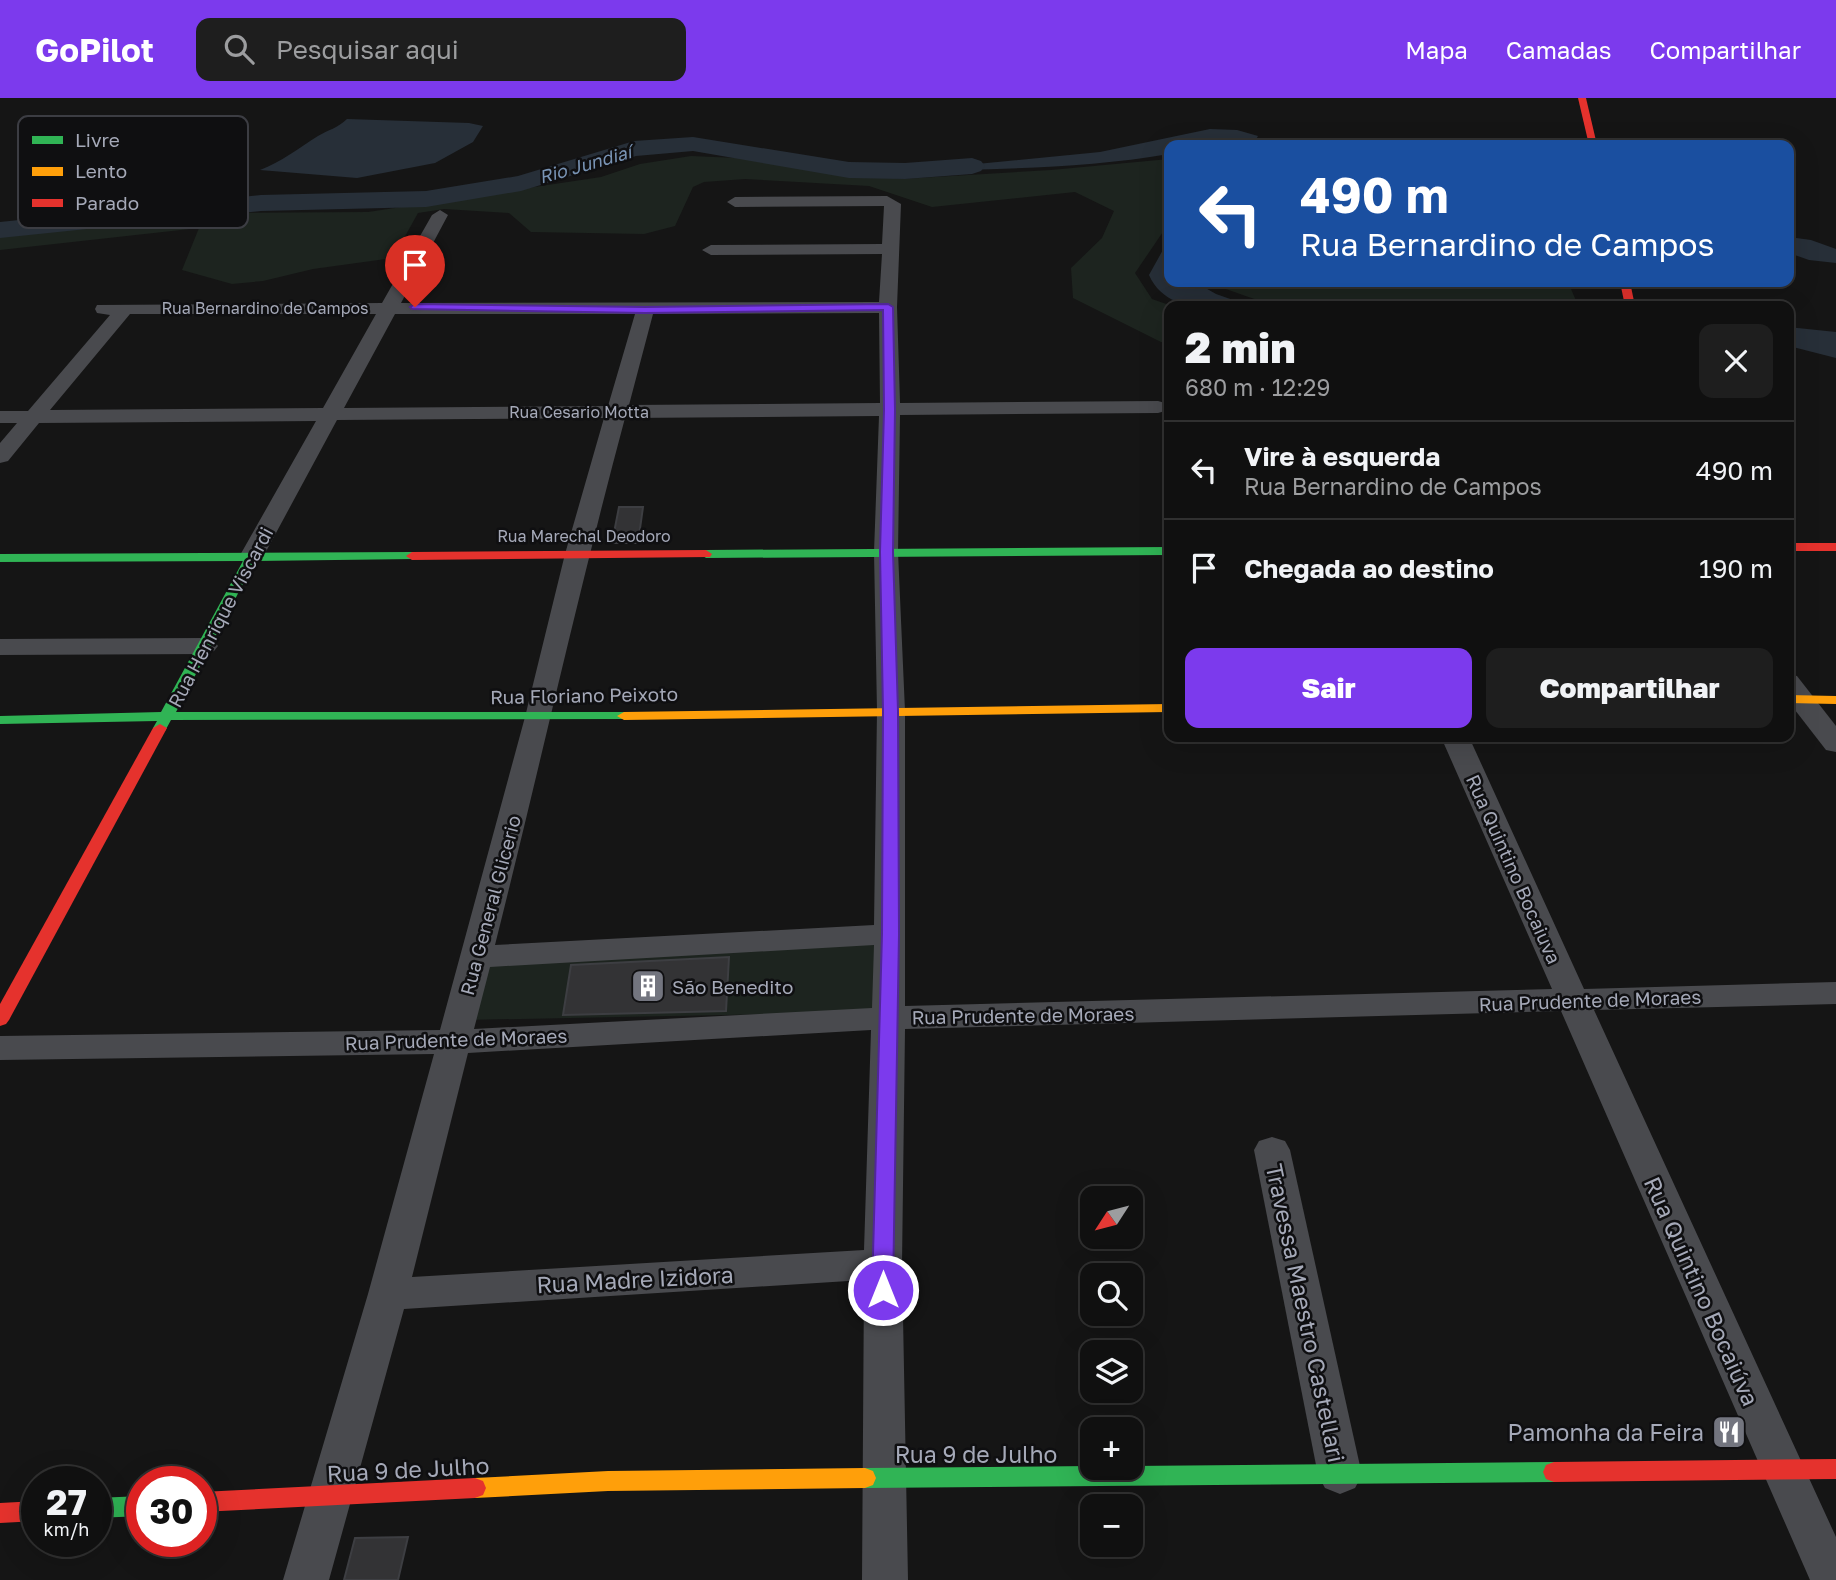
<!DOCTYPE html>
<html lang="pt">
<meta charset="utf-8">
<style>
:root{--surface:#101010;--page:#1e1e1e;--text:#f1f3f6;--muted:#9c9d9f;--line:#303030;--accent:#7c3aed}
body{margin:0;font-family:"Golos Text",sans-serif;background:var(--page);color:var(--text);height:100vh;display:flex;flex-direction:column;font-size:26px;white-space:nowrap}
*{box-sizing:border-box;margin:0}
p{font-size:23px;color:var(--muted)}
.icon{flex:none;width:38px;height:38px;fill:none;stroke:currentColor;stroke-width:2;stroke-linecap:round;stroke-linejoin:round}
.map{position:relative;flex:1;overflow:hidden}
.drawer{position:absolute;left:1164px;top:203px;width:630px;height:441px;display:flex;flex-direction:column;background:var(--surface);border-radius:14px;box-shadow:0 7px 28px #0002,0 0 0 2px var(--line)}
.drawer>*{flex:none}
.guide{position:absolute;left:1164px;top:42px;width:630px;height:147px;border-radius:14px;box-shadow:0 7px 28px #0002,0 0 0 2px var(--line);background:#1a4fa0;color:#fff;overflow:hidden}
.needle{width:46px;rotate:234deg}
.buttons{position:absolute;left:1080px;top:1088px;display:grid;gap:14px}
.buttons a{display:grid;place-items:center;width:63px;height:63px;border-radius:14px;background:var(--surface);box-shadow:0 7px 28px #0002,0 0 0 2px var(--line);font-size:35px}
.speed{position:absolute;left:21px;top:1368px;display:flex;gap:14px;font-size:35px;font-weight:700;text-align:center}
.speed>*{display:grid;place-content:center;width:91px;height:91px;border-radius:50%;background:var(--surface);box-shadow:0 7px 28px #0002,0 0 0 2px var(--line);line-height:1}
.speed small{font-size:18px;font-weight:400}
.speed .limit{border:10px solid #d22;background:#fff;color:#111}
.pin{position:absolute;display:grid;place-items:center;width:60px;height:60px;color:#fff;margin:-72px -30px;border-radius:50% 50% 50% 0;rotate:-45deg;box-shadow:0 0 7px #0007}
.pin .icon{rotate:45deg}
.me{position:absolute;width:77px;margin:-38px;rotate:0deg;stroke-linejoin:round;filter:drop-shadow(0 0 5px #0008)}
.turn{display:flex;align-items:center;gap:24px;height:147px;padding:0 21px;font-size:32px}
.turn .icon{width:91px;height:91px;stroke-width:2.5}
.turn b{display:block;font-size:49px;line-height:60px}
.round{display:grid;place-items:center;flex:none;width:74px;height:74px;border-radius:14px;background:var(--page)}
.headline{display:flex;align-items:center;justify-content:space-between;height:119px;padding:0 21px}
h1{font-size:42px;font-weight:800;line-height:52px}
.action{display:flex;gap:14px;margin-top:auto;padding:14px 21px}
.action a{flex:1;height:80px;border-radius:14px;background:var(--accent);color:#fff;font-size:28px;font-weight:800;line-height:80px;text-align:center}
.action a+a{background:var(--page);color:var(--text)}
ul{padding:0;list-style:none}
li{display:flex;align-items:center;gap:21px;height:98px;padding:0 21px;border-top:2px solid var(--line)}
li div{flex:1}
li b{display:block;font-size:26px}
li em{font-style:normal}
header{display:flex;align-items:center;gap:42px;box-sizing:border-box;height:98px;padding:0 35px;background:var(--accent);color:#fff}
header strong{font-size:33px}
nav{display:flex;gap:38px;margin-inline-start:auto;font-size:24px}
.search{width:490px;height:63px;background:var(--page);display:flex;align-items:center;gap:18px;box-sizing:border-box;padding:0 24px;border-radius:14px;color:var(--muted);font-size:26px}
.map>svg:first-child{display:block}
.green{fill:#1d241f}
.water{fill:#272f38}
.lines{fill:none;stroke-linecap:round;stroke-linejoin:round}
.river{fill:#272f38;fill-rule:evenodd}
.building{fill:#333335;stroke:#3d3e42;stroke-width:2}
.street{fill:#494a4e;fill-rule:evenodd}
.fast{fill:#30b455;fill-rule:evenodd}
.slow{fill:#ff9f0a;fill-rule:evenodd}
.jam{fill:#e5322d;fill-rule:evenodd}
.route{fill:#7c3aed;stroke:#51269a;stroke-width:2}
.labels{text-anchor:middle;dominant-baseline:central;stroke-width:5;stroke-linejoin:round;paint-order:stroke}
.far-street-label{font-size:16px;fill:#a5a9b8;stroke:#0f0f11}
.far-water-label{font-size:18px;font-style:italic;fill:#7994b5;stroke:#0f0f11}
.street-label{font-size:19px;fill:#a5a9b8;stroke:#0f0f11}
.poi-label{font-size:19px;fill:#a5a9b8;stroke:#0f0f11;text-anchor:start}
.near-street-label{font-size:23px;fill:#a5a9b8;stroke:#0f0f11}
.near-poi-label{font-size:23px;fill:#a5a9b8;stroke:#0f0f11;text-anchor:end}
.key{fill:#0f0f11;stroke:#3c3d43;stroke-width:2}
.key-label{font-size:19px;fill:#a5a9b8}
</style>
<header>
<strong>GoPilot</strong>
<div class="search"><svg class="icon" aria-label="search" viewBox="0 0 24 24"><circle cx="10" cy="10" r="6"/><path d="M15 15l6 6"/></svg>Pesquisar aqui</div>
<nav><a>Mapa</a><a>Camadas</a><a>Compartilhar</a></nav>
</header>
<div class="map">
<svg width="1836" height="1482" viewBox="0 0 1836 1482">
<rect width="100%" height="100%" fill="#151515"/>
<g class="green">
<path d="M691 58 738 60 902 81 1051 72 1169 61V125L1135 175 1152 201 1172 208H1169V245L1161 244 1073 200 1071 170 1102 140 1114 113 1075 94 932 109 869 88 745 81 704 84 693 89 675 128 644 136 531 134 509 115 444 111 418 115 393 160 313 171 263 183 232 186 182 172 199 130 0 152V138L207 115 368 114 601 79 640 66Z"/>
<path d="M1206 184H1568L1577 205 1561 208H1274Z"/>
<path d="M879 844 878 914 463 922 477 859Z"/>
</g>
<g class="water">
<path d="M347 21 469 25 483 28 473 44 435 65 357 80 260 72C281 64 299 50 318 38 328 32 338 30 347 21Z"/>
<path d="M1210 31 1237 32 1258 38 1253 47H1169V56C1082 71 993 71 905 73L1100 54Z"/>
<path d="M1789 139 1811 142 1836 151V165L1809 162 1789 155Z"/>
<path d="M1169 141V184H1195L1216 196 1250 208C1213 208 1167 217 1149 177Z"/>
<path d="M1788 229 1836 234V260L1789 248Z"/>
</g>
<g class="lines">
<path class="river" d="M693 39 849 64 905 65 972 60 981 63 985 68 981 73 972 76 905 81 849 80 693 53 636 58 521 93 426 109 261 113 0 140V124L261 97 426 93 518 78 634 43Z"/>
</g>
<g class="building">
<path d="M619 409H643L638 445H612Z"/>
<path d="M729 859 726 913 563 917 571 867Z"/>
<path d="M408 1439 398 1482H344L355 1440Z"/>
</g>
<g class="lines">
<g class="street">
<path d="M887 98 901 106 897 209 900 305 1158 303 1165 305 1168 309 1165 313 1158 315 900 317 898 454 905 613V908L1552 891 1441 639H1469L1584 891 1836 884V906L1594 912 1836 1439V1482H1810L1561 913 905 931 902 1166 908 1482H862L864 1182 404 1211 329 1482H283L368 1196 434 956 0 962V938L440 932 525 619 565 456 604 320 337 322 263 459 259 464H243L239 459 316 323 39 325 8 363 0 365V345L17 325H0V313H28L110 217 97 215 95 211 97 207 382 205 432 117 440 112 448 117 401 205 879 204 882 156 711 157 702 152 711 147 882 146 884 108 735 109 727 104 735 99ZM879 215 880 305 629 307 653 216ZM130 216H376L323 310 50 312ZM395 216H635L608 308 344 310ZM879 318 874 454 877 613 874 827 495 847C539 672 578 495 625 320ZM874 847 872 910 474 931 490 869ZM871 932 864 1152 412 1179 468 955Z"/>
<path d="M205 540 214 543 218 548 214 553 205 556 0 557V541Z"/>
<path d="M1788 576 1797 578 1836 628V654L1826 652 1788 603Z"/>
<path d="M1272 1039 1285 1043 1290 1052 1362 1377 1355 1390 1340 1396 1325 1390 1318 1377 1254 1052 1259 1043Z"/>
</g>
<g class="fast">
<path d="M1169 449V457L706 460 700 456 706 452Z"/>
<path d="M412 454 416 455V461L255 463 176 614H624L631 618 629 621 171 622 165 633 160 634 153 630 157 623 0 626V618L161 614 243 463 0 464V456Z"/>
<path d="M1554 1364 1562 1367 1565 1374 1562 1381 1554 1384 865 1390 857 1387 854 1380 857 1373 865 1370 1092 1368V1370H1130V1368Z"/>
<path d="M142 1398V1418L96 1420V1400Z"/>
</g>
<g class="slow">
<path d="M1788 597 1836 598V606L1788 605Z"/>
<path d="M1169 606V614L624 622 617 618 624 614Z"/>
<path d="M865 1370 873 1373 876 1380 873 1387 865 1390 608 1393 475 1400 467 1397 464 1390 467 1383 475 1380 608 1373Z"/>
</g>
<g class="jam">
<path d="M1578 0H1586L1597 47H1589Z"/>
<path d="M1620 184H1630L1635 208H1625Z"/>
<rect x="1788" y="445" width="48" height="8"/>
<path d="M706 452 712 456 710 459 412 462 406 458 412 454Z"/>
<path d="M160 626 167 630 9 922 6 926 0 928V906L153 630Z"/>
<path d="M1836 1361V1381L1554 1384 1546 1381 1543 1374 1546 1367 1554 1364Z"/>
<path d="M475 1380 483 1383 486 1390 483 1397 475 1400 201 1414V1394Z"/>
<path d="M37 1403V1423L0 1425V1405Z"/>
</g>
</g>
<path class="route" d="M415 206 645 209 888 206 893 209 895 312 893 454 898 613 899 836 893 1192 890 1198 883 1201 875 1198 872 1192 882 836 883 613 880 454 884 312 883 212 645 215 412 211 410 209Z"/>
<defs>
<g id="building-square" transform="scale(1.75)"><rect x="-9" y="-9" width="18" height="18" rx="4" fill="#73757f" stroke="#0f0f11"/><path d="M-4-6H4V6H1V3H-1V6H-4ZM-2.5-4.3h1.7v1.8h-1.7ZM.8-4.3h1.7v1.8H.8ZM-2.5-1h1.7V.8h-1.7ZM.8-1h1.7V.8H.8Z" fill="#fff"/></g>
<g id="restaurant-square" transform="scale(1.75)"><rect x="-9" y="-9" width="18" height="18" rx="4" fill="#73757f" stroke="#0f0f11"/><path d="M-5-6h1v4h1v-4h1v4h1v-4h1v5L-1.5 .5V6h-2V.5L-5-1ZM5-6V6H3V1.5H1.5Q1.5-4 5-6Z" fill="#fff"/></g>
</defs>
<g fill-rule="evenodd">
<use href="#building-square" x="648" y="888"/>
<use href="#restaurant-square" x="1729" y="1334"/>
</g>
<g class="labels">
<g class="far-street-label">
<text x="265" y="210">Rua Bernardino de Campos</text>
<text x="579" y="314">Rua Cesario Motta</text>
<text x="584" y="438">Rua Marechal Deodoro</text>
</g>
<g class="far-water-label">
<text transform="translate(585 66) rotate(-16)">Rio Jundiaí</text>
</g>
<g class="street-label">
<text transform="translate(220 519) rotate(-62)">Rua Henrique Viscardi</text>
<text transform="translate(584 597) rotate(-1)">Rua Floriano Peixoto</text>
<text transform="translate(1514 771) rotate(66)">Rua Quintino Bocaiuva</text>
<text transform="translate(490 807) rotate(-75)">Rua General Glicerio</text>
<text transform="translate(1590 902) rotate(-2)">Rua Prudente de Moraes</text>
<text transform="translate(1023 917) rotate(-1)">Rua Prudente de Moraes</text>
<text transform="translate(456 941) rotate(-2)">Rua Prudente de Moraes</text>
</g>
<g class="poi-label">
<text x="672" y="888">São Benedito</text>
</g>
<g class="near-street-label">
<text transform="translate(635 1181) rotate(-3)">Rua Madre Izidora</text>
<text transform="translate(1702 1193) rotate(66)">Rua Quintino Bocaiúva</text>
<text transform="translate(1306 1215) rotate(78)">Travessa Maestro Castellari</text>
<text x="976" y="1356">Rua 9 de Julho</text>
<text transform="translate(408 1371) rotate(-3)">Rua 9 de Julho</text>
</g>
<g class="near-poi-label">
<text x="1704" y="1334">Pamonha da Feira</text>
</g>
</g>
<rect x="18" y="18" width="230" height="112" rx="10" class="key"/>
<rect x="32" y="38" width="31" height="8" fill="#30b455"/>
<rect x="32" y="69" width="31" height="9" fill="#ff9f0a"/>
<rect x="32" y="101" width="31" height="8" fill="#e5322d"/>
<g class="key-label">
<text x="75" y="49">Livre</text>
<text x="75" y="80">Lento</text>
<text x="75" y="112">Parado</text>
</g>
</svg>
<div class="buttons">
<a><svg class="needle" viewBox="-14 -14 28 28"><path d="M0-13l5 13h-10z" fill="#e53935"/><path d="M0 13l5-13h-10z" fill="#9c9d9f"/></svg></a>
<a><svg class="icon" aria-label="search" viewBox="0 0 24 24"><circle cx="10" cy="10" r="6"/><path d="M15 15l6 6"/></svg></a>
<a><svg class="icon" aria-label="layers" viewBox="0 0 24 24"><path d="M12 4l9 5-9 5-9-5zM3 14l9 5 9-5"/></svg></a>
<a>+</a>
<a>−</a>
</div>
<div class="speed"><div>27<small>km/h</small></div><div class="limit">30</div></div>
<div class="pin" style="left:415px;top:209px;background:#d93025"><svg class="icon" aria-label="arrive" viewBox="0 0 24 24"><path d="M6 21V4h12l-3 4 3 4H6"/></svg></div>
<svg class="me" style="left:883px;top:1192px" viewBox="-20 -20 40 40"><circle r="17" fill="#7c3aed" stroke="#fff" stroke-width="3"/><path d="M0-11L8 9 0 5-8 9z" fill="#fff"/></svg>
<div class="guide">
<div class="turn"><svg class="icon" aria-label="left" viewBox="0 0 24 24"><path d="M17 20v-9H6M10 6l-5 5 5 5"/></svg><div><b>490 m</b>Rua Bernardino de Campos</div></div>
</div>
<section class="drawer">
<div class="headline"><div><h1>2 min</h1><p>680 m · 12:29</p></div><a class="round"><svg class="icon" aria-label="close" viewBox="0 0 24 24"><path d="M6 6l12 12M18 6L6 18"/></svg></a></div>
<ul>
<li><svg class="icon" aria-label="left" viewBox="0 0 24 24"><path d="M17 20v-9H6M10 6l-5 5 5 5"/></svg><div><b>Vire à esquerda</b><p>Rua Bernardino de Campos</p></div><em>490 m</em></li>
<li><svg class="icon" aria-label="arrive" viewBox="0 0 24 24"><path d="M6 21V4h12l-3 4 3 4H6"/></svg><div><b>Chegada ao destino</b></div><em>190 m</em></li>
</ul>
<div class="action"><a>Sair</a><a>Compartilhar</a></div>
</section>
</div>
